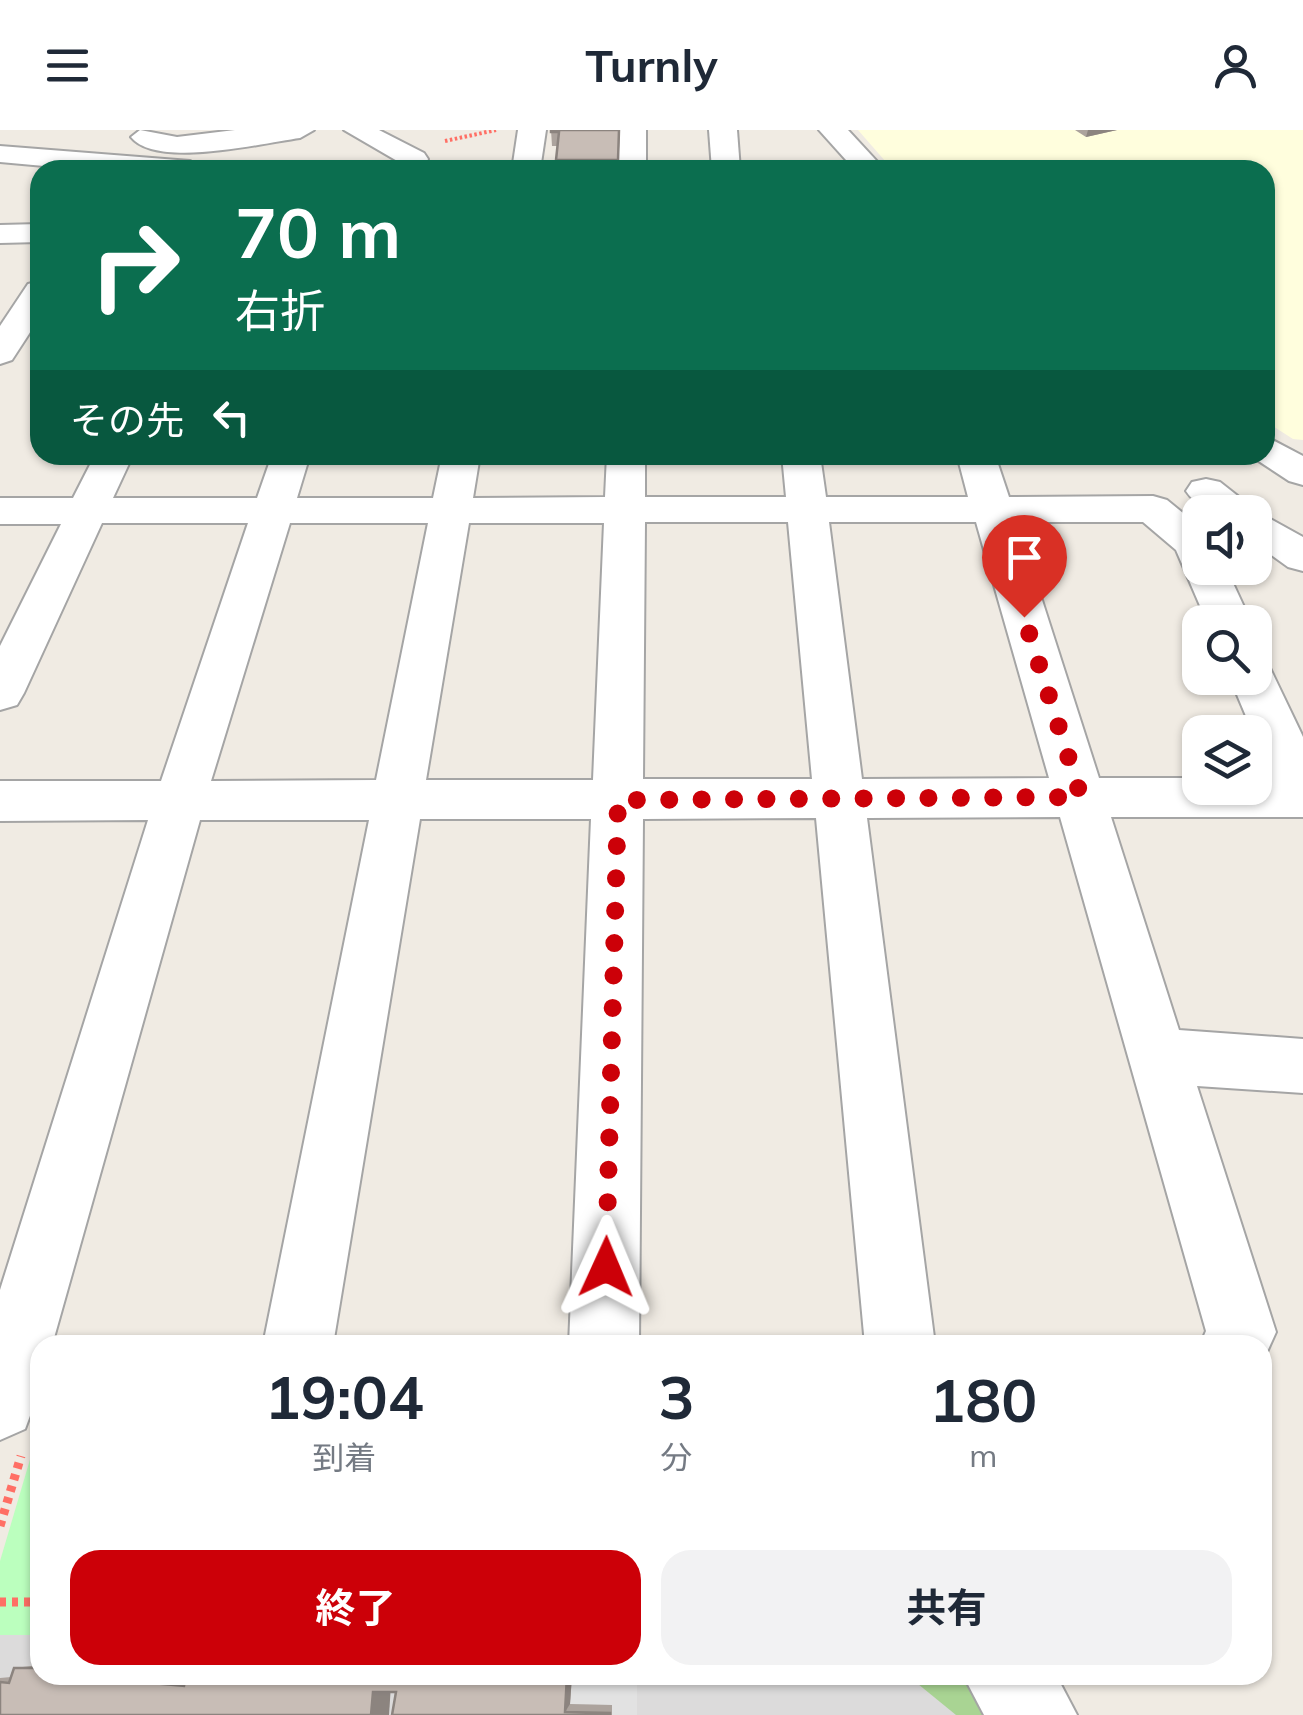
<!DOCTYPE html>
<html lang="ja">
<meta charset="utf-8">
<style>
:root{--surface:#fff;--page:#f2f2f3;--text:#1f2937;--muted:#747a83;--accent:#cc0008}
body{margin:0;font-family:Mulish,"Noto Sans JP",sans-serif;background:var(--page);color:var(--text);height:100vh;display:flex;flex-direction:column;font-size:38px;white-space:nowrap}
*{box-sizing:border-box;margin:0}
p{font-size:32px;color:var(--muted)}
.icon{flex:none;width:55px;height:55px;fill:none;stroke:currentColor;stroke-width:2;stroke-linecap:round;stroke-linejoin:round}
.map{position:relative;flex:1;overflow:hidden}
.drawer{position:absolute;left:30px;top:1205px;width:1242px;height:350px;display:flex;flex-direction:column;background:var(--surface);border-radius:30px;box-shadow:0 2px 8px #0004}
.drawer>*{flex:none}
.banner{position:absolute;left:30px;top:30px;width:1245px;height:305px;border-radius:30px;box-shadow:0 2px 8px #0004;background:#0b6e4f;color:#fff;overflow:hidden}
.tools{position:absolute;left:1182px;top:365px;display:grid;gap:20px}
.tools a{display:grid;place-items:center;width:90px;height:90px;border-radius:20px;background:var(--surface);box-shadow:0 2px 8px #0004;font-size:50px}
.pin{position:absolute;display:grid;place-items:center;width:85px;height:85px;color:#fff;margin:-102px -42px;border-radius:50% 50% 50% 0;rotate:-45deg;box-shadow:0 0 10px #0007}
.pin .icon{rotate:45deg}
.me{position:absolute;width:110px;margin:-55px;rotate:1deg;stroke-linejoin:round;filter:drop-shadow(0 0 8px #0008)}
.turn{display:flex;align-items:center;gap:35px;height:210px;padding:0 40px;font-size:45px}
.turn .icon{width:130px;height:130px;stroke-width:2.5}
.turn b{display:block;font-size:70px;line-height:85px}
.then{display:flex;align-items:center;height:95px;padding:0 40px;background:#0003;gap:20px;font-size:38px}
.eta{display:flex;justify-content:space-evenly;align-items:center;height:170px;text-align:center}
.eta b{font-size:60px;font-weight:700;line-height:70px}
.action{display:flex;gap:20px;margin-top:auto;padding:20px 40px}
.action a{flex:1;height:115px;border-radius:30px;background:var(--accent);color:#fff;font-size:40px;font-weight:700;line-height:115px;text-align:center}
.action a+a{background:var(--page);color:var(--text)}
header{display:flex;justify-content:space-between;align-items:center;height:130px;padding:0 40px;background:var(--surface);font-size:45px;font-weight:700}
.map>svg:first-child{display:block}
.residential{fill:#dcdbdb}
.education{fill:#fffedd}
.forest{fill:#a9d493}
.park{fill:#bbffbe}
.parking{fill:#e2e2e2}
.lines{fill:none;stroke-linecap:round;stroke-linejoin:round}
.minor-casing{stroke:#a5a5a5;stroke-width:4}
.path-far1{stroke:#ff6f65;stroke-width:4;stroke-dasharray:2.5 2.5;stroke-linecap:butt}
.path{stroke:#ff6f65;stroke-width:9;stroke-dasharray:6 6;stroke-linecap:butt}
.minor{fill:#fff;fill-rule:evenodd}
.wall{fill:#aca39d}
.shaded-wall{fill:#8c847f}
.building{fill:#c8bdb6;stroke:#8c847f;stroke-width:2.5}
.route{stroke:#cc0008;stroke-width:18;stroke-dasharray:0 32.4}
</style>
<header><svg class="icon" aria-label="menu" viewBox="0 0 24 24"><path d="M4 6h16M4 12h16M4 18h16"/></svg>Turnly<svg class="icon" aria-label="person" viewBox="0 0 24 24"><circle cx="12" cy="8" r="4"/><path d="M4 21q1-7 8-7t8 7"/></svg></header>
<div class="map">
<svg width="1303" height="1585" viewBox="0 0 1303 1585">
<rect width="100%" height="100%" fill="#f0ebe3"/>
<path class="residential" d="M0 1505H40V1545H970L1001 1585H0Z"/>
<path class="education" d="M858 0H1303V310L1293 309 1265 291V40H893Z"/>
<path class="forest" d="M907 1545H970L1002 1585H956Z"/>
<path class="park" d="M40 1311V1505H0V1431L34 1316Z"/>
<path class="parking" d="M572 1545H637V1585H612V1575L570 1574Z"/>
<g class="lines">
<g class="minor-casing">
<g id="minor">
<path d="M140 0 177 7 235 0H314L300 8C263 13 156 39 131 7Z"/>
<path d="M344 0H379L424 23 428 29 424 40H396L399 32Z"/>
<path d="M518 0H546L540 40H512Z"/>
<rect x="618" y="0" width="28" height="40"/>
<path d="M709 0H737L740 40H712Z"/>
<path d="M819 0H848L885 40H855Z"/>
<path d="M0 16 190 31 204 40H88L0 32Z"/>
<path d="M40 94V112L0 113V95Z"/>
<path d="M40 151V187L12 230 0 234V196L28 154Z"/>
<path d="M1265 306 1303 326V355L1289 351 1251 326 1265 325Z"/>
<path d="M95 325H133L113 368H257L272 325H310L297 368H433L442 325H480L473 368 605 367 607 325H645V367H786L782 325H820L826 367H968L957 325H995L1009 367 1153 366 1167 370 1200 397V438H1226L1251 492H1207L1176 420 1143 392H1017L1099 648H1200V658H1255V648H1272L1230 548H1255V532L1269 536 1303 607V687H1111L1179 900 1303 909V963L1197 956 1276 1202 1262 1233V1215H1200L1206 1201 1060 687 867 688 935 1215H865L816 688 643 689 639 1215H569L591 689H420L333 1215H263L369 690H200L52 1215H40V1259L25 1299 0 1310V1160L148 690 0 691V651H161L248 393H102L24 563 17 575 0 580V516L61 394H0V368H73ZM645 392H788L812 649H643ZM829 392H976L1049 648 862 649ZM290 393H428L376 650 211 651ZM469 393H604L593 650H426Z"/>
<path d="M1206 349 1220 352 1258 382 1303 407V441L1288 437 1255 413V382C1227 382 1203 386 1186 361L1192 352Z"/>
<path d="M963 1545H1056L1077 1585H984Z"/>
</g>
</g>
<path class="path-far1" d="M445 11 496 0"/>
<g class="path">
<path d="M0 1396 21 1326"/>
<path d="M0 1472H40"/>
</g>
<use href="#minor" class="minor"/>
</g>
<g class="wall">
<path d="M551 0H620L618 40H557V16H552Z"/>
<path d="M1075 0H1117L1086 7Z"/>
<path d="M40 1535V1545H183V1547H186L339 1545H572L570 1574 612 1575V1585H392L396 1562 0 1585V1548L11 1547 14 1538Z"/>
</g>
<g class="shaded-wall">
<path d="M1088 0H1117L1086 7Z"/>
<path d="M66 1545H102L66 1550Z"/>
<path d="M152 1545H183V1547L150 1553Z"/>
<path d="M245 1545H270L243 1552Z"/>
<path d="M567 1545H572L570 1574 565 1582Z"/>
<path d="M391 1555 389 1585H371L373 1562Z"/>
</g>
<g class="building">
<path d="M551 0H619L618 30H556L559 2H551Z"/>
<path d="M14 1538H40V1545H66V1550L91 1551 92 1545H152L150 1553 184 1556 186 1545H245L243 1552 340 1551 341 1545H567L565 1582 610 1583V1585H392L396 1562H373L371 1585H0V1552L9 1553Z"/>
</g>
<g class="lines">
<path class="route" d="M606 1137 618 670 1081 667 1024 487"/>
</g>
</svg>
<div class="tools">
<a><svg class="icon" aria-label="sound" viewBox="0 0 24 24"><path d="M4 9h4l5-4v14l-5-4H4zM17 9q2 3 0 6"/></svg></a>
<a><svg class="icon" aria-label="search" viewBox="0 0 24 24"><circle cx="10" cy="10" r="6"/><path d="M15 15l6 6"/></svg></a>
<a><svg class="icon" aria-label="layers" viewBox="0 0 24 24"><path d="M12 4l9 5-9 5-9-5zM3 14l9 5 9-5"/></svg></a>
</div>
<div class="pin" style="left:1024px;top:487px;background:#d93025"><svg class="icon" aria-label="arrive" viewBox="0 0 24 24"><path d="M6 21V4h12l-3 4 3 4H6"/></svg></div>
<svg class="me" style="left:606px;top:1137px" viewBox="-20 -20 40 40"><path d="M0-17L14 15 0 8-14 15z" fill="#cc0008" stroke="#fff" stroke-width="4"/></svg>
<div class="banner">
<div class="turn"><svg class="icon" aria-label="right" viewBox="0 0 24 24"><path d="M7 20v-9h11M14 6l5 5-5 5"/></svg><div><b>70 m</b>右折</div></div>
<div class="then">その先<svg class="icon" aria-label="left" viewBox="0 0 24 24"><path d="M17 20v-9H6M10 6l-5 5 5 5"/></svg></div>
</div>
<section class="drawer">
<div class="eta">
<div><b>19:04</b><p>到着</p></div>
<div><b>3</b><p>分</p></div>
<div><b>180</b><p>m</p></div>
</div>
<div class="action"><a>終了</a><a>共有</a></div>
</section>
</div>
